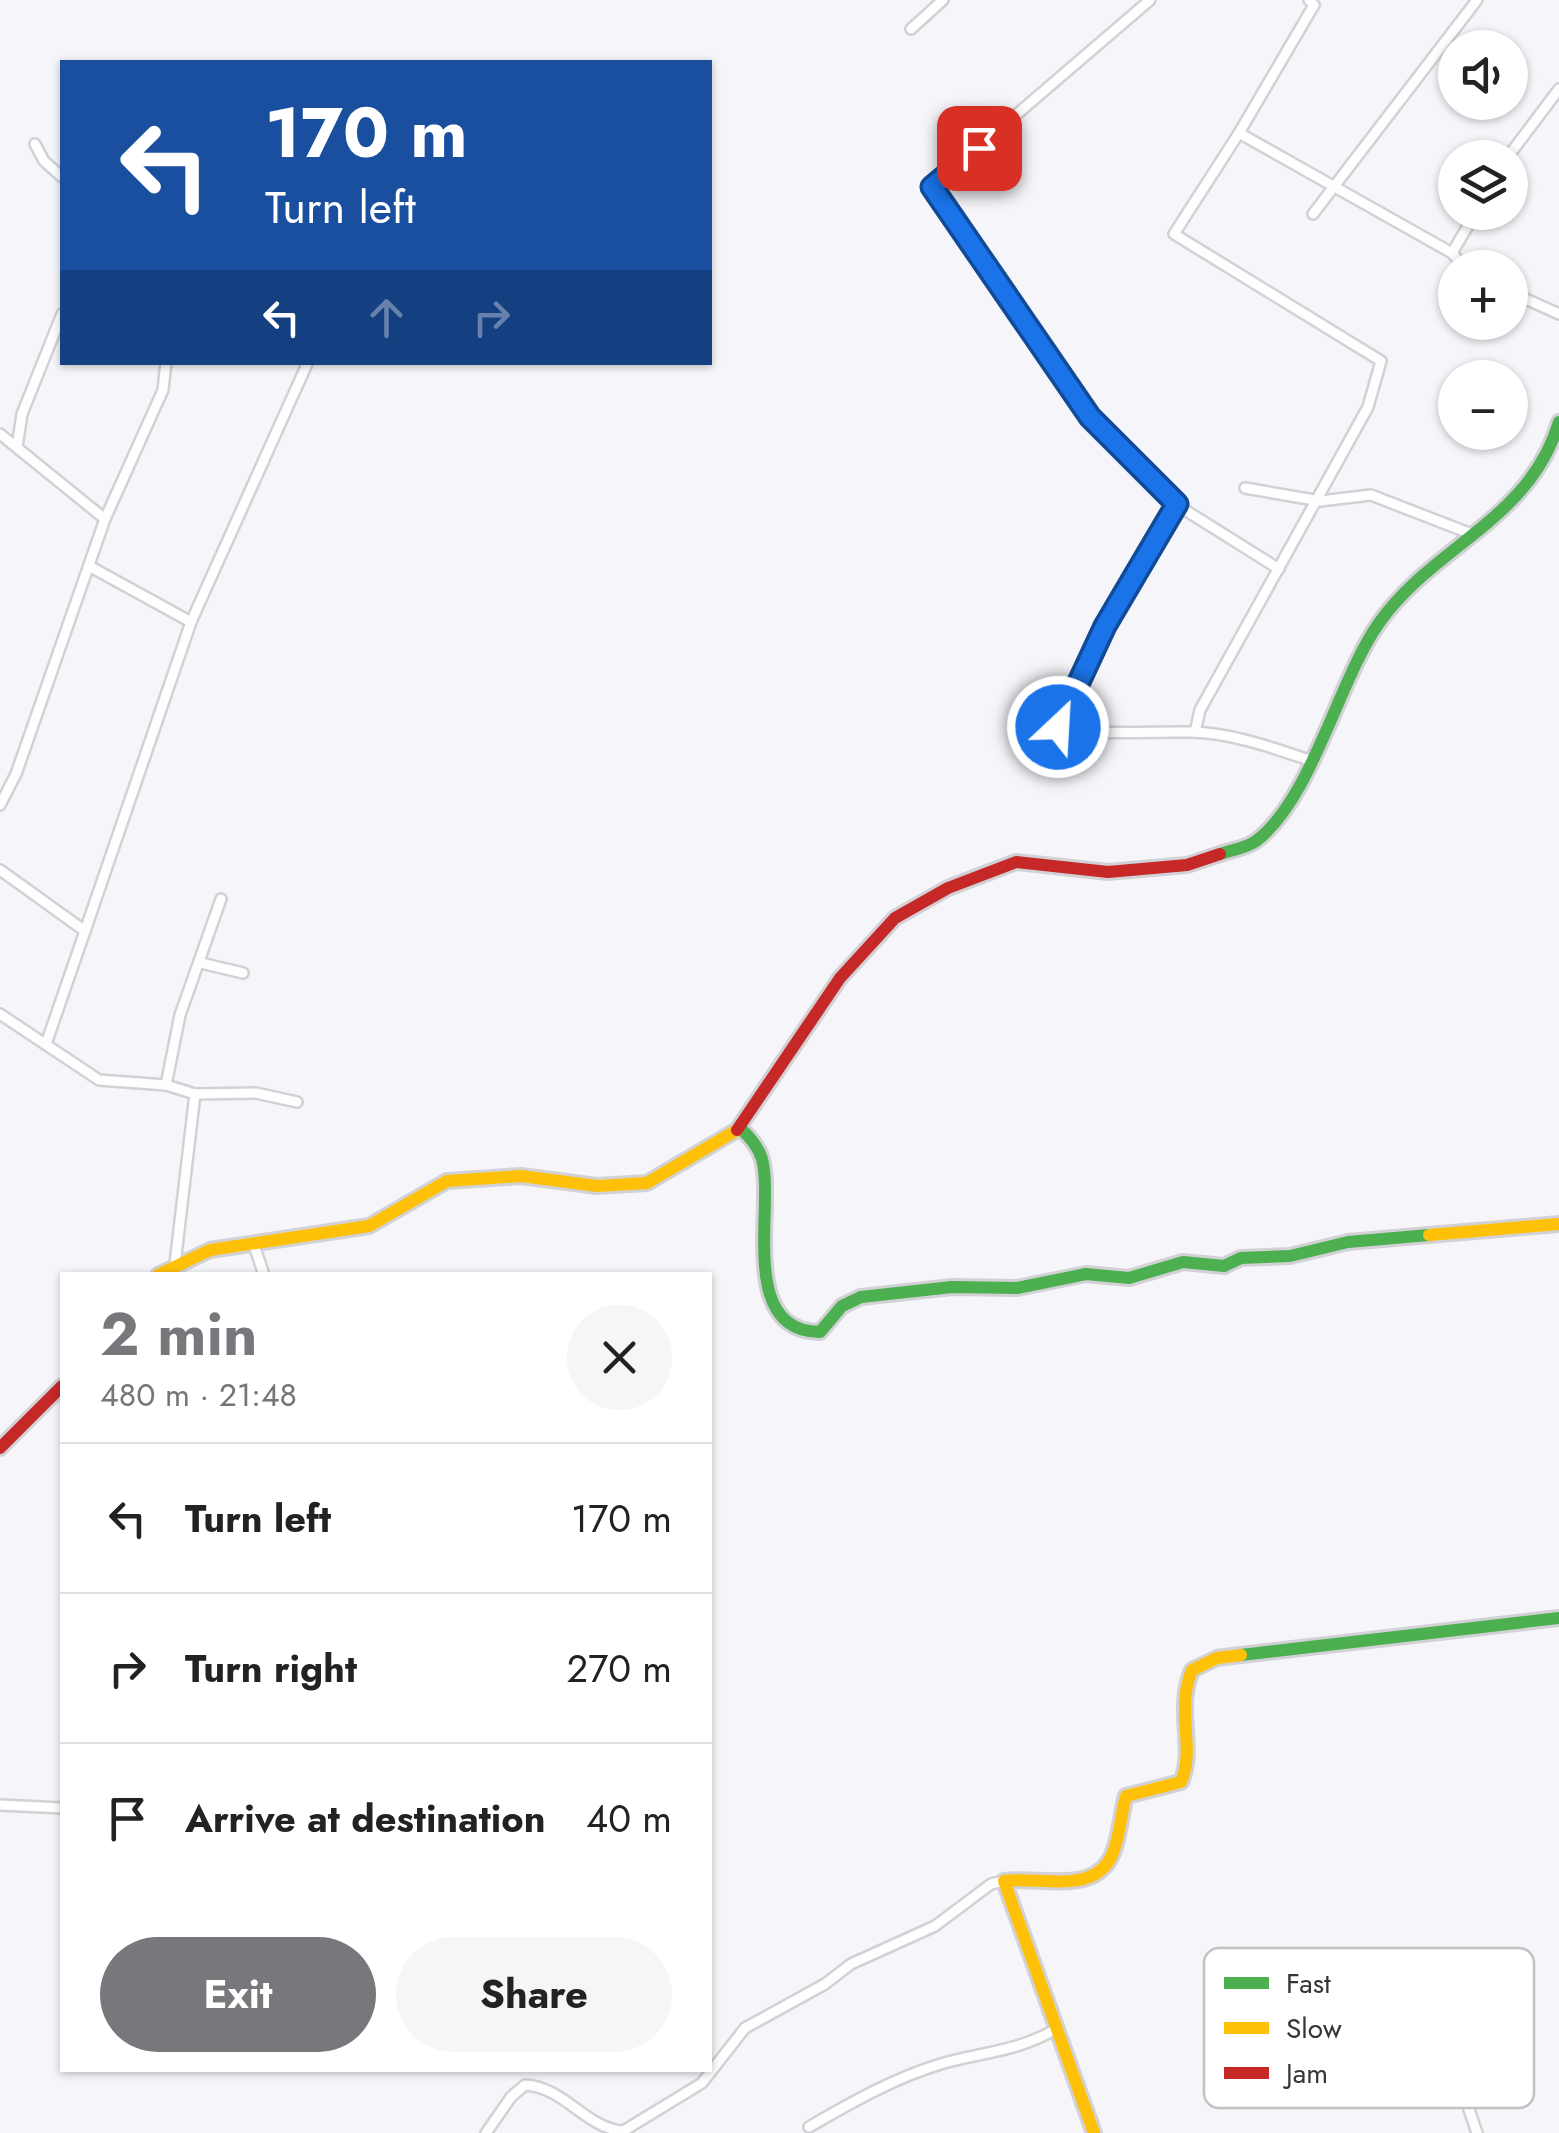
<!DOCTYPE html>
<meta charset="utf-8">
<style>
:root{--surface:#fff;--page:#f6f6f6;--text:#222;--muted:#767676;--line:#e0e0e0;--accent:#78787c}
body{margin:0;font-family:Jost,sans-serif;background:var(--page);color:var(--text);height:100vh;display:flex;flex-direction:column;font-size:38px;white-space:nowrap}
*{box-sizing:border-box;margin:0}
p{font-size:32px;color:var(--muted)}
.icon{flex:none;width:55px;height:55px;fill:none;stroke:currentColor;stroke-width:2;stroke-linecap:round;stroke-linejoin:round}
.map{position:relative;flex:1;overflow:hidden}
.sheet{position:absolute;left:60px;top:1272px;width:652px;height:800px;display:flex;flex-direction:column;background:var(--surface);border-radius:0px;box-shadow:0 2px 8px #0004}
.sheet>*{flex:none}
.banner{position:absolute;left:60px;top:60px;width:652px;height:305px;border-radius:0px;box-shadow:0 2px 8px #0004;background:#1a4fa0;color:#fff;overflow:hidden}
.fabs{position:absolute;left:1438px;top:30px;display:grid;gap:20px}
.fabs a{display:grid;place-items:center;width:90px;height:90px;border-radius:50%;background:var(--surface);box-shadow:0 2px 8px #0004;font-size:50px}
.pin{position:absolute;display:grid;place-items:center;width:85px;height:85px;color:#fff;margin:-42px;border-radius:20px;box-shadow:0 5px 15px #0006}
.me{position:absolute;width:110px;margin:-55px;rotate:25deg;stroke-linejoin:round;filter:drop-shadow(0 0 8px #0008)}
.turn{display:flex;align-items:center;gap:35px;height:210px;padding:0 40px;font-size:45px}
.turn .icon{width:130px;height:130px;stroke-width:2.5}
.turn b{display:block;font-size:70px;line-height:85px}
.lanes{display:flex;align-items:center;height:95px;padding:0 40px;background:#0003;justify-content:center;gap:50px;direction:ltr}
.lanes .off{opacity:.35}
.round{display:grid;place-items:center;flex:none;width:105px;height:105px;border-radius:52px;background:var(--page)}
.headline{display:flex;align-items:center;justify-content:space-between;height:170px;padding:0 40px}
h1{font-size:60px;font-weight:700;line-height:75px;color:var(--accent)}
.action{display:flex;gap:20px;margin-top:auto;padding:20px 40px}
.action a{flex:1;height:115px;border-radius:60px;background:var(--accent);color:#fff;font-size:40px;font-weight:700;line-height:115px;text-align:center}
.action a+a{background:var(--page);color:var(--text)}
ul{padding:0;list-style:none}
li{display:flex;align-items:center;gap:30px;height:150px;padding:0 40px;border-top:2px solid var(--line)}
li div{flex:1}
li b{display:block;font-size:38px}
li em{font-style:normal}
.map>svg:first-child{display:block}
.lines{fill:none;stroke-linecap:round;stroke-linejoin:round}
.street-casing{stroke:#d2d2d6;stroke-width:14}
.fast-casing{stroke:#d2d2d6;stroke-width:18}
.slow-casing{stroke:#d2d2d6;stroke-width:18}
.jam-casing{stroke:#d2d2d6;stroke-width:18}
.street{stroke:#fefefe;stroke-width:9}
.fast{stroke:#4caf50;stroke-width:12}
.slow{stroke:#ffc107;stroke-width:12}
.jam{stroke:#c62828;stroke-width:12}
.route-casing{stroke:#114b97;stroke-width:25}
.route{stroke:#1a73e8;stroke-width:18}
.key{fill:#fff;stroke:#c2c2c3;stroke-width:2.5}
.key-label{font-size:28px;fill:#353538}
</style>
<div class="map">
<svg width="1559" height="2133" viewBox="0 0 1559 2133">
<rect width="100%" height="100%" fill="#f5f5fa"/>
<g class="lines">
<g class="street-casing">
<g id="street">
<path d="M1150 0 932 187 1090 417 1177 505"/>
<path d="M1309 0 1314 5 1239 133 1452 253 1465 268"/>
<path d="M911 29 943 0"/>
<path d="M35 144 44 161 62 177"/>
<path d="M1507 158 1559 89"/>
<path d="M1313 214 1477 0"/>
<path d="M1452 253 1476 212"/>
<path d="M1510 292 1559 314"/>
<path d="M0 434 105 519 16 774 0 805"/>
<path d="M17 447 22 414 62 314"/>
<path d="M1245 488 1320 501 1371 495 1469 533"/>
<path d="M105 519 163 390 166 362"/>
<path d="M1279 569 1177 505 1105 626 1059 727C1103 736 1146 731 1191 732 1233 733 1273 748 1312 761"/>
<path d="M191 622 308 362"/>
<path d="M1195 732 1200 710 1368 407 1381 361 1174 234 1239 133"/>
<path d="M0 870 85 931 191 622 89 566"/>
<path d="M201 963 243 973"/>
<path d="M0 1014 99 1080 166 1085 195 1094 175 1264"/>
<path d="M46 1044 85 931"/>
<path d="M166 1085 180 1015 221 899"/>
<path d="M195 1094 256 1093 297 1102"/>
<path d="M253 1242 264 1275"/>
<path d="M0 1805 62 1808"/>
<path d="M1420 1964 1477 2133"/>
<path d="M809 2127C852 2102 896 2077 944 2063 984 2052 1019 2051 1056 2029"/>
<path d="M486 2133 511 2097 525 2085C564 2087 584 2126 621 2131"/>
<path d="M620 2133 702 2083 745 2028 825 1984 851 1964 935 1926 991 1884 1004 1881"/>
</g>
</g>
<g class="fast-casing">
<g id="fast">
<path d="M1220 854C1231 850 1247 848 1256 841 1312 799 1338 681 1379 623 1434 545 1530 520 1559 422"/>
<path d="M740 1128C750 1137 758 1146 762 1159 775 1207 737 1331 820 1332L842 1306 861 1297 952 1287 1017 1288 1086 1274 1129 1278 1183 1262 1224 1266 1241 1258 1290 1256 1348 1242 1429 1235"/>
<path d="M1241 1655 1559 1618"/>
</g>
</g>
<g class="slow-casing">
<g id="slow">
<path d="M1429 1235 1559 1224"/>
<path d="M158 1275 210 1250 369 1226 447 1181 521 1176 597 1186 647 1183 737 1130"/>
<path d="M1094 2133 1004 1881C1043 1876 1098 1897 1114 1850 1120 1833 1121 1814 1126 1796L1181 1782C1196 1747 1175 1711 1192 1670L1217 1658 1241 1655"/>
</g>
</g>
<g class="jam-casing">
<g id="jam">
<path d="M737 1130 840 978 895 918 948 888 1016 862 1108 872 1187 865 1220 854"/>
<path d="M0 1448 62 1386"/>
</g>
</g>
<use href="#street" class="street"/>
<use href="#fast" class="fast"/>
<use href="#slow" class="slow"/>
<use href="#jam" class="jam"/>
</g>
<g class="lines">
<g class="route-casing">
<path id="route" d="M979 148 932 187 1090 417 1177 504 1105 626 1058 727"/>
</g>
<use href="#route" class="route"/>
</g>
<rect x="1204" y="1948" width="330" height="160" rx="15" class="key"/>
<rect x="1224" y="1977" width="45" height="12" fill="#4caf50"/>
<rect x="1224" y="2022" width="45" height="12" fill="#ffc107"/>
<rect x="1224" y="2067" width="45" height="12" fill="#c62828"/>
<g class="key-label">
<text x="1286" y="1993">Fast</text>
<text x="1286" y="2038">Slow</text>
<text x="1286" y="2083">Jam</text>
</g>
</svg>
<div class="fabs">
<a><svg class="icon" aria-label="sound" viewBox="0 0 24 24"><path d="M4 9h4l5-4v14l-5-4H4zM17 9q2 3 0 6"/></svg></a>
<a><svg class="icon" aria-label="layers" viewBox="0 0 24 24"><path d="M12 4l9 5-9 5-9-5zM3 14l9 5 9-5"/></svg></a>
<a>+</a>
<a>−</a>
</div>
<div class="pin" style="left:979px;top:148px;background:#d93025"><svg class="icon" aria-label="arrive" viewBox="0 0 24 24"><path d="M6 21V4h12l-3 4 3 4H6"/></svg></div>
<svg class="me" style="left:1058px;top:727px" viewBox="-20 -20 40 40"><circle r="17" fill="#1a73e8" stroke="#fff" stroke-width="3"/><path d="M0-11L8 9 0 5-8 9z" fill="#fff"/></svg>
<div class="banner">
<div class="turn"><svg class="icon" aria-label="left" viewBox="0 0 24 24"><path d="M17 20v-9H6M10 6l-5 5 5 5"/></svg><div><b>170 m</b>Turn left</div></div>
<div class="lanes"><svg class="icon" aria-label="left" viewBox="0 0 24 24"><path d="M17 20v-9H6M10 6l-5 5 5 5"/></svg><svg class="icon off" aria-label="ahead" viewBox="0 0 24 24"><path d="M12 20V5M6 11l6-6 6 6"/></svg><svg class="icon off" aria-label="right" viewBox="0 0 24 24"><path d="M7 20v-9h11M14 6l5 5-5 5"/></svg></div>
</div>
<section class="sheet">
<div class="headline"><div><h1>2 min</h1><p>480 m · 21:48</p></div><a class="round"><svg class="icon" aria-label="close" viewBox="0 0 24 24"><path d="M6 6l12 12M18 6L6 18"/></svg></a></div>
<ul>
<li><svg class="icon" aria-label="left" viewBox="0 0 24 24"><path d="M17 20v-9H6M10 6l-5 5 5 5"/></svg><div><b>Turn left</b></div><em>170 m</em></li>
<li><svg class="icon" aria-label="right" viewBox="0 0 24 24"><path d="M7 20v-9h11M14 6l5 5-5 5"/></svg><div><b>Turn right</b></div><em>270 m</em></li>
<li><svg class="icon" aria-label="arrive" viewBox="0 0 24 24"><path d="M6 21V4h12l-3 4 3 4H6"/></svg><div><b>Arrive at destination</b></div><em>40 m</em></li>
</ul>
<div class="action"><a>Exit</a><a>Share</a></div>
</section>
</div>
